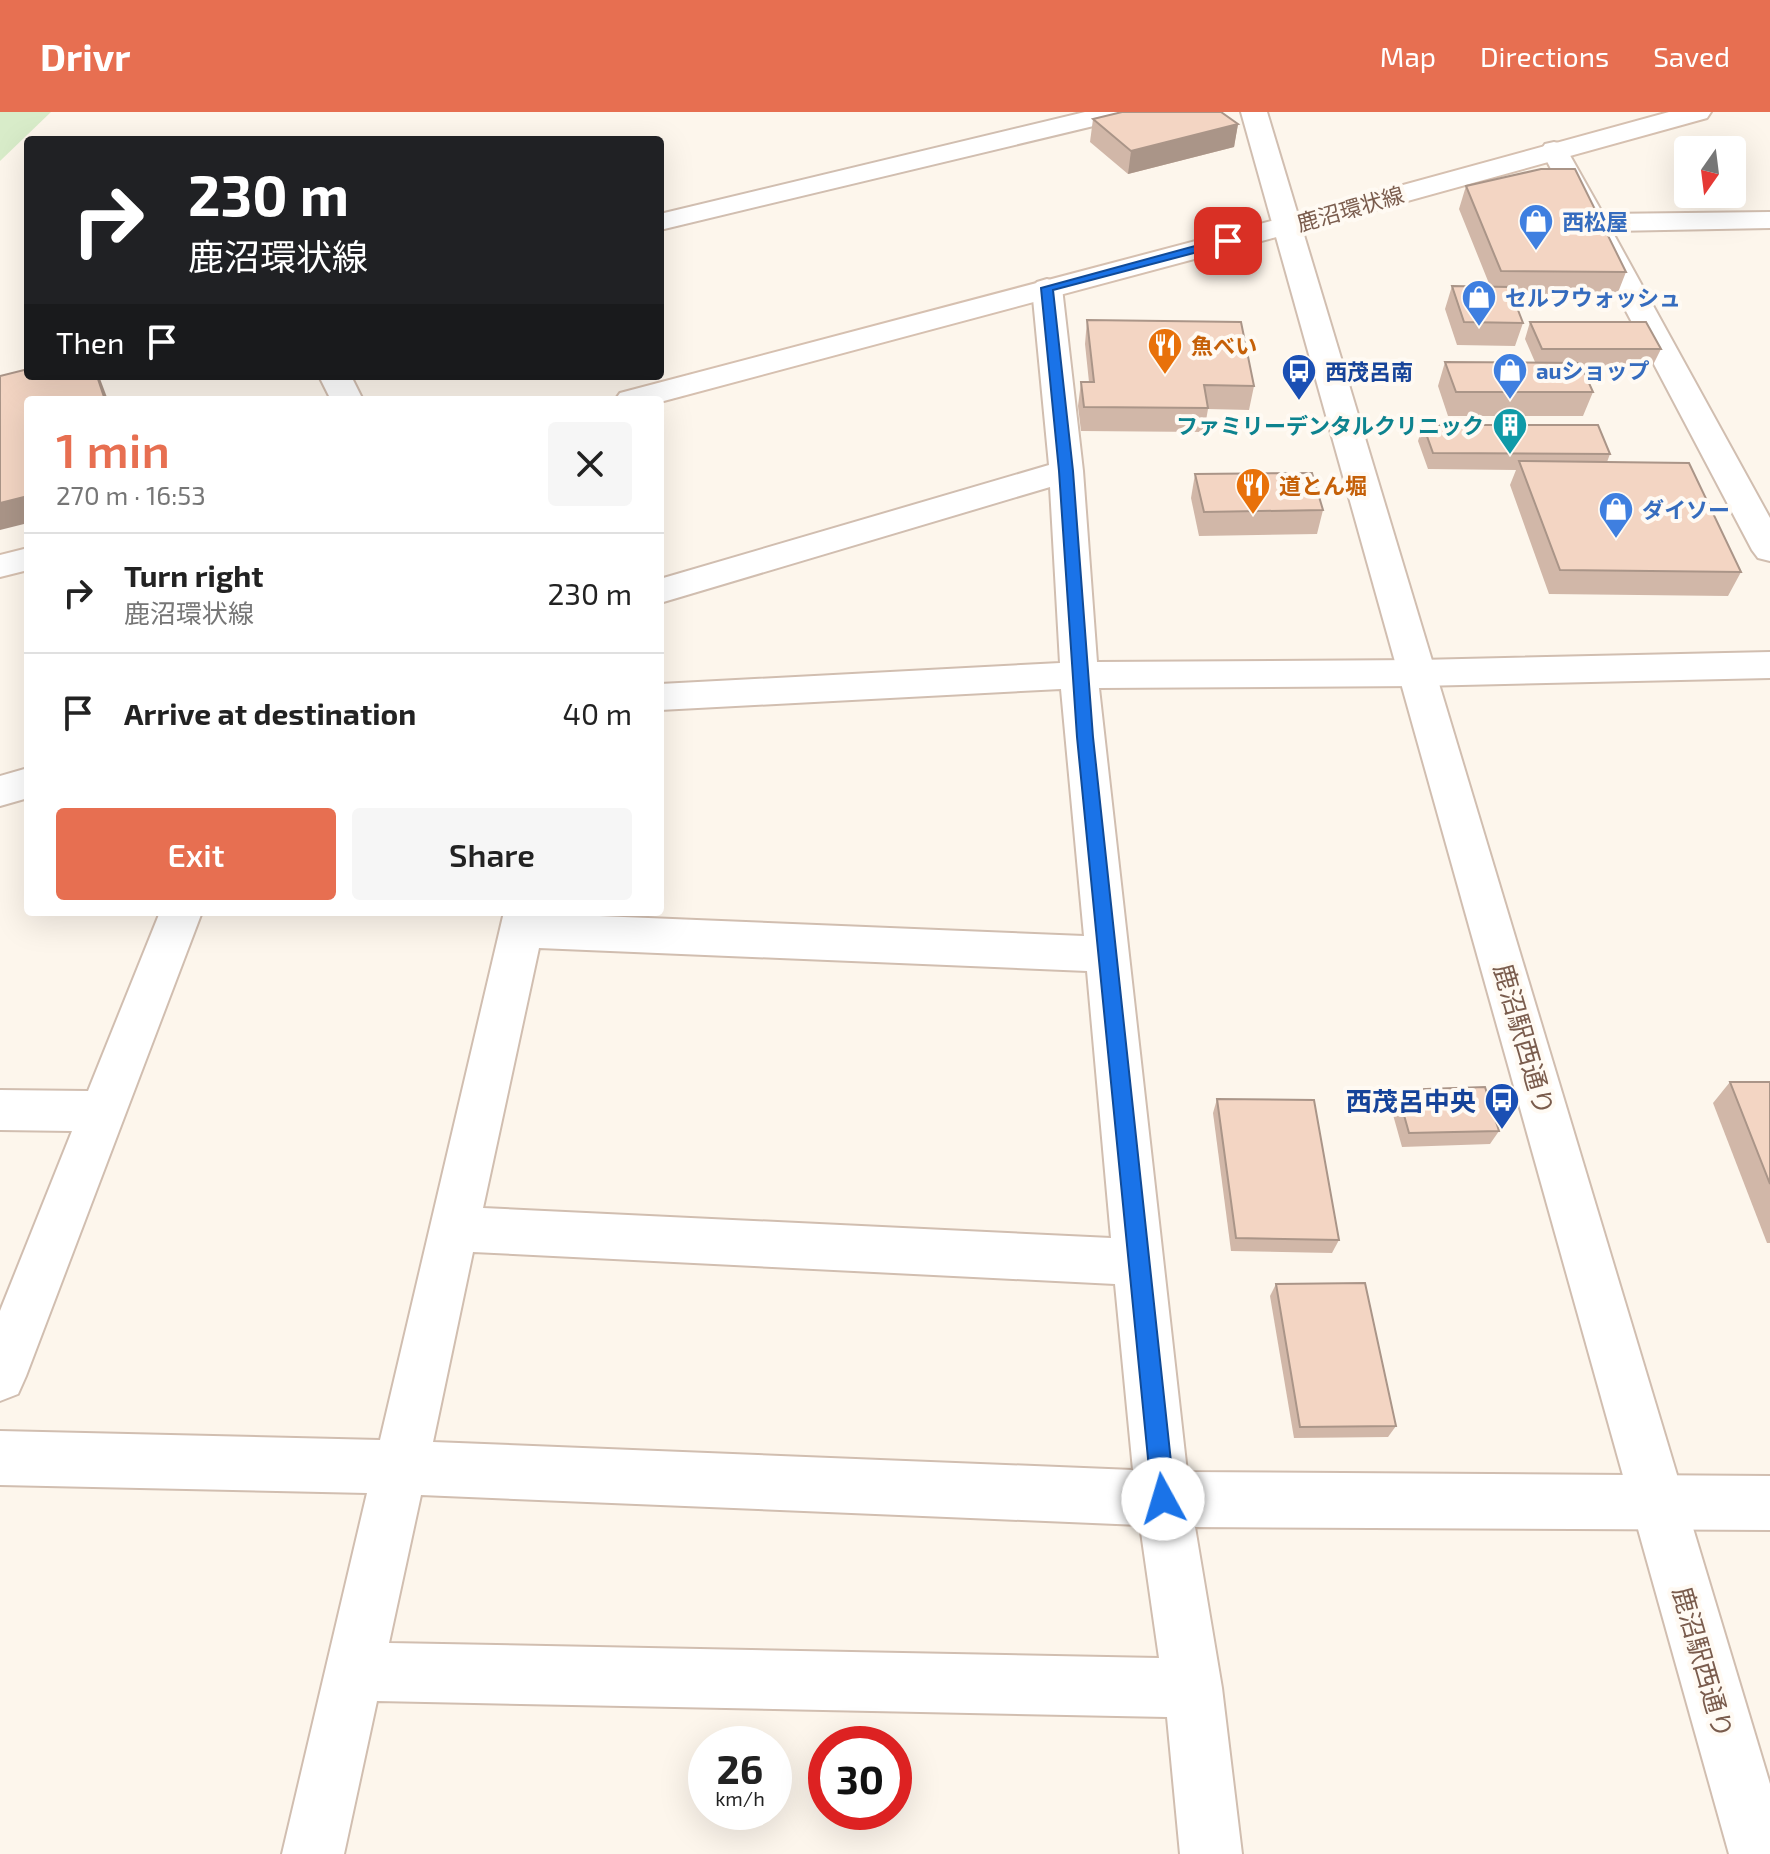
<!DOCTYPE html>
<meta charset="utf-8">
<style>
:root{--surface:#fff;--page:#f6f6f6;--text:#222;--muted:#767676;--line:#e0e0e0;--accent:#e76f51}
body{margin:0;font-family:"Exo 2","Noto Sans JP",sans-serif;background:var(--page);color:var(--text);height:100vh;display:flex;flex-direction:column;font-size:30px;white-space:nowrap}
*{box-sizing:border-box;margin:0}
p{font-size:26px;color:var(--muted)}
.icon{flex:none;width:44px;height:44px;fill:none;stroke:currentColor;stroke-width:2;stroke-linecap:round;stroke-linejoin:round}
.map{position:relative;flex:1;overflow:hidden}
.panel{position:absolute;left:24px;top:284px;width:640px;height:520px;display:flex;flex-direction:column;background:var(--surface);border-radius:8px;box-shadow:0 8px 32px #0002}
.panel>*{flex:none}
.hud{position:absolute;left:24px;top:24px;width:640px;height:244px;border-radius:8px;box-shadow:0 8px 32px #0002;background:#202124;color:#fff;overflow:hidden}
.needle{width:52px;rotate:194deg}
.tools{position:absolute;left:1674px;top:24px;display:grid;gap:16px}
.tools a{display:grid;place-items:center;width:72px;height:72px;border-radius:8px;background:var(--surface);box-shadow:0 8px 32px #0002;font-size:40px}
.speed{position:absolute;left:688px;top:1614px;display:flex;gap:16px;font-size:40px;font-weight:700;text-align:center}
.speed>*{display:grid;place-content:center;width:104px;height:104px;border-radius:50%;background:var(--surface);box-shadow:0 8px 32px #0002;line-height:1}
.speed small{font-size:20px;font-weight:400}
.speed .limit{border:12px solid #d22;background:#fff;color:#111}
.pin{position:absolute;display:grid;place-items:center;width:68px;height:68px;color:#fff;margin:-34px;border-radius:16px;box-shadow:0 4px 12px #0006}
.me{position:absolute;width:88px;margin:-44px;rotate:354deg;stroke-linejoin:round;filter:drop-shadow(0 0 6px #0008)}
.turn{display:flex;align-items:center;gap:28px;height:168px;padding:0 32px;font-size:36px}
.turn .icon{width:104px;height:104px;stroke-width:2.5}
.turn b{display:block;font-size:56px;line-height:68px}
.then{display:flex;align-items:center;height:76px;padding:0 32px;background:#0003;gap:16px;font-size:30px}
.round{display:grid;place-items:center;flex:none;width:84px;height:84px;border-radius:8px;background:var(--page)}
.head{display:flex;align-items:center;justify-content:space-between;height:136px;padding:0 32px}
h1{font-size:48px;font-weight:600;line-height:60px;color:var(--accent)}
.button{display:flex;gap:16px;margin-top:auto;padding:16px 32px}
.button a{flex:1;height:92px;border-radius:8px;background:var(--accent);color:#fff;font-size:32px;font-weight:600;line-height:92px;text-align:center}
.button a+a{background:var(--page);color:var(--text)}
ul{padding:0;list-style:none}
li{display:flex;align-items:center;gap:24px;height:120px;padding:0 32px;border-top:2px solid var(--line)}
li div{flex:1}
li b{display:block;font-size:30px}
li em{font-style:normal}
header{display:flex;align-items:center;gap:48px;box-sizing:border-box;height:112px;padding:0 40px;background:var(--accent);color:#fff}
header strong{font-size:38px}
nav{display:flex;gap:44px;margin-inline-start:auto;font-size:28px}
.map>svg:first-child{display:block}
.green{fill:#d8ecc9}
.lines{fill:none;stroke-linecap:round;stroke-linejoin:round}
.minor-casing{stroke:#d1beb0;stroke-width:4}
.tertiary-casing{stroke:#d1beb0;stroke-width:4}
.secondary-casing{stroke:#d6c0b0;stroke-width:4}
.minor{fill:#fff;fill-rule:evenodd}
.tertiary{fill:#fff;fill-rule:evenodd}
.secondary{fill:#fff;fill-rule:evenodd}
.wall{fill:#d1b7a8}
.shaded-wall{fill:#aa9588}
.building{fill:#f3d5c3;stroke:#aa9588;stroke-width:2}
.route{fill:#1a73e8;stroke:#114b97;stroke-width:2}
.labels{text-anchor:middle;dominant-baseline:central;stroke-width:8;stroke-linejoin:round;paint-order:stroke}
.far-street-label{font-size:22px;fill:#7a5c4d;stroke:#fffaf3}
.far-shop-label{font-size:22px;font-weight:bold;fill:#366cbe;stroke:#fffaf3;text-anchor:start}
.far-food-label{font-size:22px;font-weight:bold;fill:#c56008;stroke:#fffaf3;text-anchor:start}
.far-transit-label{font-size:22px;font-weight:bold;fill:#164399;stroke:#fffaf3;text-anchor:start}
.far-culture-label{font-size:22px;font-weight:bold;fill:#0d838f;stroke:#fffaf3;text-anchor:end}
.street-label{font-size:26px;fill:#7a5c4d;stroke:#fffaf3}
.transit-label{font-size:26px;font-weight:bold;fill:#164399;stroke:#fffaf3;text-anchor:end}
</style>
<header>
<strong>Drivr</strong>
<nav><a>Map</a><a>Directions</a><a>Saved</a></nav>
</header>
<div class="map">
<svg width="1770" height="1742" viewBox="0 0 1770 1742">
<rect width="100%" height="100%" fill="#fdf6ec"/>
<path class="green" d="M0 0H51L0 49Z"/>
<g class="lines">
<g class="minor-casing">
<g id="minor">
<path d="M1085 0H1131L1127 6 660 118V102Z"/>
<path d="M1554 30 1563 32 1567 38 1603 102 1770 100V116L1612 119 1770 406V449L1758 446 1752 438 1541 38 1545 32Z"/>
<path d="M1047 167 1057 170 1062 176 1083 359 1097 550 1419 548 1770 540V566L1419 574 1099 576 1187 1360 1770 1364V1418L1195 1415 1222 1576 1242 1742H1180L1167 1605 377 1589 344 1742H282L367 1381 0 1373V1319L380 1328 504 800 1084 824 1061 577 660 598V572L1060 551 1050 375 660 491V467L1049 353 1032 176 1037 170ZM539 836 1087 859 1111 1126 483 1096ZM473 1140 1115 1172 1133 1358 433 1330ZM421 1383 1140 1413 1159 1546 389 1531Z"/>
<path d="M319 264H351L363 288H331Z"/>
<path d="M28 656V686L0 694V664Z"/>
<path d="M160 800H202L26 1264 18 1282 0 1289V1199L72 1019 0 1018V978L88 979Z"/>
</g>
</g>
<g class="tertiary-casing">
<path id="tertiary" d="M1241 0H1267L1770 1672V1742H1729Z"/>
</g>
<g class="secondary-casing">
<g id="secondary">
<path d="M1669 0H1711L1707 6 1299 119 660 290 615 288 620 281 1279 107Z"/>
<path d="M28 436V458L0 465V443Z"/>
</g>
</g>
<use href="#minor" class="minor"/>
<use href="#tertiary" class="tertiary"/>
<use href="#secondary" class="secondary"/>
</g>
<g class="wall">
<path d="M1093 7 1238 12 1234 35 1128 62 1090 30Z"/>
<path d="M1466 74 1626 160 1617 183H1512L1523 211 1515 234 1457 233 1445 197 1452 174H1490L1459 97Z"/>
<path d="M1087 208 1254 274 1249 298 1208 297 1204 320 1081 319 1078 294 1081 270H1089L1085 232Z"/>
<path d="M1530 210 1661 237 1653 253 1581 254 1593 280 1583 304H1448L1438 274 1445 250H1535L1525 227Z"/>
<path d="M1423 313 1610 342 1607 350 1741 460 1728 484 1549 482 1510 373 1516 358 1428 357 1418 329Z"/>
<path d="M1195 362 1323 398 1317 422 1199 424 1191 386Z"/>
<path d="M1730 970H1770V1131H1767L1713 991Z"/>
<path d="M1397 978 1499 1019 1490 1032 1402 1035 1390 992Z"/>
<path d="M1217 987 1339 1128 1332 1141 1231 1139 1213 1001Z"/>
<path d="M1276 1172 1396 1314 1388 1325 1294 1326 1270 1184Z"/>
</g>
<g class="shaded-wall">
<path d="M1238 12 1234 35 1128 62 1131 39Z"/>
<path d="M97 264H99L108 288H105Z"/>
<path d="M28 384V411L0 418V391Z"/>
</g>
<g class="building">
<path d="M1122 0H1221L1238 12 1131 39 1093 7Z"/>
<path d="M1541 57H1575L1626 160 1501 159 1466 74Z"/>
<path d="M1452 174 1509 175 1523 211 1464 210Z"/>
<path d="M1087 208 1241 210 1254 274 1204 273 1208 296 1084 295 1081 270H1094Z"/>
<path d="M1530 210H1646L1661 237H1542Z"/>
<path d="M1445 250 1580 251 1593 280H1456Z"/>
<path d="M28 257V264H97L105 288H28V384L0 391V264Z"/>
<path d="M1423 313H1598L1610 342 1433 341Z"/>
<path d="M1519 349 1689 351 1741 460 1560 458Z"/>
<path d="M1312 361 1323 398 1204 400 1195 362Z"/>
<path d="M1730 970H1770V1072Z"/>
<path d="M1485 975 1499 1019 1409 1021 1397 978Z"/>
<path d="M1217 987 1314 988 1339 1128 1236 1126Z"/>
<path d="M1365 1171 1396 1314 1300 1315 1276 1172Z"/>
</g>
<path class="route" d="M1228 125 1232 126V131L1053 178 1073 359 1093 625 1175 1387 1171 1395 1163 1399 1155 1395 1152 1387 1077 625 1059 359 1041 176Z"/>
<defs>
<g id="shop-pin" transform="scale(1.8)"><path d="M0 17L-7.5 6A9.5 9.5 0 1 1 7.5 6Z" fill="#3f7fe0" stroke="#fffaf3"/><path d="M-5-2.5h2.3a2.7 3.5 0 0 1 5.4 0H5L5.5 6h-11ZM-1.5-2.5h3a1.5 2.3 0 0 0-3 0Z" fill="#fff"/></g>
<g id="restaurant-pin" transform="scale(1.8)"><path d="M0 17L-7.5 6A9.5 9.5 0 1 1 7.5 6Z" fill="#e8710a" stroke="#fffaf3"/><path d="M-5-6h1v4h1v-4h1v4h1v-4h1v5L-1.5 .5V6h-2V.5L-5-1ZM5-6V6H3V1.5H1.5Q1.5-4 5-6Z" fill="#fff"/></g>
<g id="bus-pin" transform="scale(1.8)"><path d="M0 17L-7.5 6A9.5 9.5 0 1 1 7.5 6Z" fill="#1a4fb4" stroke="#fffaf3"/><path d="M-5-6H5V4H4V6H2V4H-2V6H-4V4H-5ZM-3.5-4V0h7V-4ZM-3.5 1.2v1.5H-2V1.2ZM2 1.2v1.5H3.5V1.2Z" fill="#fff"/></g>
<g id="building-pin" transform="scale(1.8)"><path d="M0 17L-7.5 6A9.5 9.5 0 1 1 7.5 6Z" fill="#0f9aa8" stroke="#fffaf3"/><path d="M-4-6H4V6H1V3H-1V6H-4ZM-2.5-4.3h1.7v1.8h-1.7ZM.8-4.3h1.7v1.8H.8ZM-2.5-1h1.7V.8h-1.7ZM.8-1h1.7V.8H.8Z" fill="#fff"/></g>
</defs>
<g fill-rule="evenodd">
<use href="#shop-pin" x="1536" y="109"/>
<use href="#shop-pin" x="1479" y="185"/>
<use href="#restaurant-pin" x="1165" y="233"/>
<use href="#shop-pin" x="1510" y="258"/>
<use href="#bus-pin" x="1299" y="259"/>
<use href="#building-pin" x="1510" y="313"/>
<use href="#restaurant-pin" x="1253" y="373"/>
<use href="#shop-pin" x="1616" y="397"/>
<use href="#bus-pin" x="1502" y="988"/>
</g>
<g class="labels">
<g class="far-street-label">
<text transform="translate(1350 96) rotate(-16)">鹿沼環状線</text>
</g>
<g class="far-shop-label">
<text x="1562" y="109">西松屋</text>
<text x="1505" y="185">セルフウォッシュ</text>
<text x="1536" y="258">auショップ</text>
<text x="1642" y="397">ダイソー</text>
</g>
<g class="far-food-label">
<text x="1191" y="233">魚べい</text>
<text x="1279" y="373">道とん堀</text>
</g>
<g class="far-transit-label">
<text x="1325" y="259">西茂呂南</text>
</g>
<g class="far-culture-label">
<text x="1484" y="313">ファミリーデンタルクリニック</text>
</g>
<g class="street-label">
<text transform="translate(1525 927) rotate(74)">鹿沼駅西通り</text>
<text transform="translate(1704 1550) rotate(74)">鹿沼駅西通り</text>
</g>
<g class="transit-label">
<text x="1476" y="988">西茂呂中央</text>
</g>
</g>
</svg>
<div class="tools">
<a><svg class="needle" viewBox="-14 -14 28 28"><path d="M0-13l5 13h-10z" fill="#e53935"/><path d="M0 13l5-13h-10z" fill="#767676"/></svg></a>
</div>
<div class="speed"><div>26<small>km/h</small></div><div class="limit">30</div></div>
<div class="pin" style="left:1228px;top:129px;background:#d93025"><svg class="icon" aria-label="arrive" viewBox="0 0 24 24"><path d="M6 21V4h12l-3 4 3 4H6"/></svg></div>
<svg class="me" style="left:1163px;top:1387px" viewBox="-20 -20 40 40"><circle r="19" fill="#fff"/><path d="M0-13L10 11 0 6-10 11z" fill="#1a73e8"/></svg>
<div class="hud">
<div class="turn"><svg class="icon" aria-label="right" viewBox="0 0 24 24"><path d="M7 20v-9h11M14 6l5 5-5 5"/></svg><div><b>230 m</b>鹿沼環状線</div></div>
<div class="then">Then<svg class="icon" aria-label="arrive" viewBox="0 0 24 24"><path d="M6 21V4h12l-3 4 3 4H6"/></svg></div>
</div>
<section class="panel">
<div class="head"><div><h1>1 min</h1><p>270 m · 16:53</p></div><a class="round"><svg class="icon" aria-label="close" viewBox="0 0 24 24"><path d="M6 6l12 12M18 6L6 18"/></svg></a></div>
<ul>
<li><svg class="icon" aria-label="right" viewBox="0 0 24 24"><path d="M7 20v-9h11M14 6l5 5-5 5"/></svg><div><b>Turn right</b><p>鹿沼環状線</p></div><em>230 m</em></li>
<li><svg class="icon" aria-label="arrive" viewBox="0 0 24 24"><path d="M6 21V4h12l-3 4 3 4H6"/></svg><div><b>Arrive at destination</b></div><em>40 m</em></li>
</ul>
<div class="button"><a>Exit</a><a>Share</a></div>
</section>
</div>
